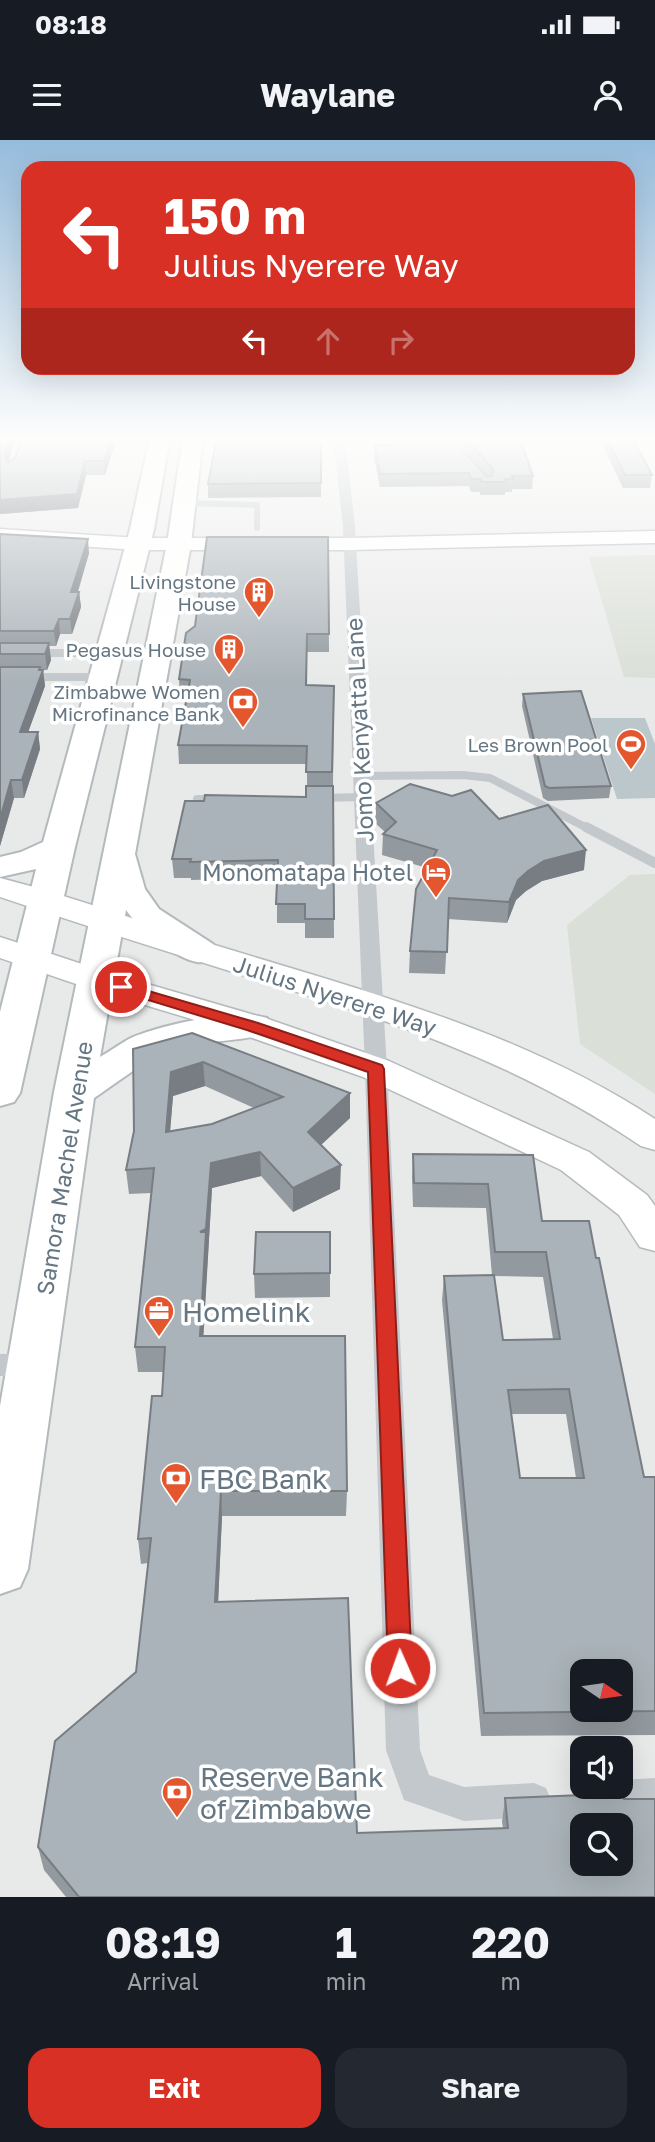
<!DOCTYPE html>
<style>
:root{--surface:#171b24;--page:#242831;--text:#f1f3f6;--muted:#9ea1a6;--accent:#d93025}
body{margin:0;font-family:"Golos Text",sans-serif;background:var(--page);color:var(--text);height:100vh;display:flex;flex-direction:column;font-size:26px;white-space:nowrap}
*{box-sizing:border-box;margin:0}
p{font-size:23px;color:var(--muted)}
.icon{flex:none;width:38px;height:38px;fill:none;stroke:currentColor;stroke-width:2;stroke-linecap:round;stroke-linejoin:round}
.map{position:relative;height:1757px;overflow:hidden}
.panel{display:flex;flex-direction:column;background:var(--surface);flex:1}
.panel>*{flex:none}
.banner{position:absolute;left:21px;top:21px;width:614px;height:214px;border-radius:21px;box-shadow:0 7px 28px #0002;background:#d93025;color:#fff;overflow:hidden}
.needle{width:46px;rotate:103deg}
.controls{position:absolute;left:570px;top:1519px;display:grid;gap:14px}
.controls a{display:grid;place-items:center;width:63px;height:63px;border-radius:14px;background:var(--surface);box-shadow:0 7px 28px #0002;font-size:35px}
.pin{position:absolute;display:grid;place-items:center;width:60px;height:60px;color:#fff;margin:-30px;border:4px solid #fff;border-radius:50%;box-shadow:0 2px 7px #0007}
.me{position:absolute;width:77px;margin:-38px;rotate:358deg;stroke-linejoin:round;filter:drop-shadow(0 0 5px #0008)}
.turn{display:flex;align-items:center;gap:24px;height:147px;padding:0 28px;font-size:32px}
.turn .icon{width:91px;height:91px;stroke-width:2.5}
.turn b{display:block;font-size:49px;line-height:60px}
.lanes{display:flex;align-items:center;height:66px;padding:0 28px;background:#0003;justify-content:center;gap:35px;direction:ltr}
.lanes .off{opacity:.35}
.eta{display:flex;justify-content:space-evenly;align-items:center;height:119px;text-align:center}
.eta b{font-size:42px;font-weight:700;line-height:49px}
.button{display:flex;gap:14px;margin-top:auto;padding:14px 28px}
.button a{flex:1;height:80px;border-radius:21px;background:var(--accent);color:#fff;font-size:28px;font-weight:700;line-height:80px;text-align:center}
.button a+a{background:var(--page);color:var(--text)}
.status{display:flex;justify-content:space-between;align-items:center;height:49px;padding:0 35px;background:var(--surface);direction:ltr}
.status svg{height:19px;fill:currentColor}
header{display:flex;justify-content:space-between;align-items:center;height:91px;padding:0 28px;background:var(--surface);font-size:32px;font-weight:700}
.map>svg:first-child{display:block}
.built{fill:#e8e9e9;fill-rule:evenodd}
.green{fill:#dadfd7}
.water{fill:#bbc7cb}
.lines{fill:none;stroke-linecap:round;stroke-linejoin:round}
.secondary-casing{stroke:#b3babf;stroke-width:3}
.primary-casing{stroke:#b5babe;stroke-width:3}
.highway-casing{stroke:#b4b9bd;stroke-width:4}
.lane-far2{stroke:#c3c8cc;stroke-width:6}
.lane-far1{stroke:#c3c8cc;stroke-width:8}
.lane{stroke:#c3c8cc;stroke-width:10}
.street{fill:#c3c8cc;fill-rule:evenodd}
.secondary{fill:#fff;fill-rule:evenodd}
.primary{fill:#fff;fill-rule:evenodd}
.highway{fill:#fff;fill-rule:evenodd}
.wall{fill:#929a9f;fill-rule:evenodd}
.shaded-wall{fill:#777d82}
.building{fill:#aab3b9;stroke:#777d82;stroke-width:2;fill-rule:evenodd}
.route{fill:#d93025;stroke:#8d1f18;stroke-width:2}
.labels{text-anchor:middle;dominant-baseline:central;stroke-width:7;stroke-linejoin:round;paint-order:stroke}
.far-poi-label{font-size:19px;fill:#657683;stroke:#fff;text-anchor:end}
.street-label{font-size:23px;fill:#657683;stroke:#fff}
.poi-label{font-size:23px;fill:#657683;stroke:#fff;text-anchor:end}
.near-poi-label{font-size:28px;fill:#657683;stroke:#fff;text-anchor:start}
</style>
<div class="status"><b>08:18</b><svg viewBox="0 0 49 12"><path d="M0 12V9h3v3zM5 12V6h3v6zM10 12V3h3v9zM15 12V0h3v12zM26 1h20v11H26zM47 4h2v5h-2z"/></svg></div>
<header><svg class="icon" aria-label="menu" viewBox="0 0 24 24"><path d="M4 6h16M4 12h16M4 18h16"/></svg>Waylane<svg class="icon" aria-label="person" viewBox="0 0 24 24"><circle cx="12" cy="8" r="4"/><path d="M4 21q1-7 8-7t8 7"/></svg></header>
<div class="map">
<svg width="655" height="1757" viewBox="0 0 655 1757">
<rect width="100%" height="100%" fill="#fafaf8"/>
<path class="built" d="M0 297H655V1757H0ZM583 1531H621V1570H583ZM583 1608H621V1647H583ZM583 1685H621V1724H583Z"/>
<g class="green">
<path d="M655 415V538L624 537 589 417Z"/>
<path d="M655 734V954L580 904 567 785 630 735Z"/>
</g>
<path class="water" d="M591 578H645L655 604V658L617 659Z"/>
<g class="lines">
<g class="secondary-casing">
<path id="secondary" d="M0 389 138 398H349L655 391V403L349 410H138L0 401Z"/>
</g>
<g class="primary-casing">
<g id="primary">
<path d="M0 738C73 756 145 784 218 806 368 852 522 892 655 979V1010L641 1006C513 919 379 877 233 832 155 808 77 783 0 757Z"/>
<path d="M0 797 106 832 265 878 389 921 589 1012 647 1055 655 1066V1111L640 1107 619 1075 561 1030 363 937 241 894 82 846 0 818Z"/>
</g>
</g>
<g class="highway-casing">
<g id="highway">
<path d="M150 297H170L154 389 75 707 20 953 14 962 0 966V872L36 729 0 737V717L21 712 43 702 130 389Z"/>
<path d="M183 297H203L191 404 135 714 145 749 159 769 213 804 218 812 213 820C207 821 202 823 197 822 176 819 137 787 126 770L100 917C111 911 122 902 133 897 166 884 233 869 267 878L272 886 267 894C232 903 191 899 158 916 136 927 115 944 94 958L28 1429 20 1447 0 1454V1266L54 952 167 404Z"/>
</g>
</g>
<g class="lane-far2">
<path d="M452 302H478"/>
<path d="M508 302 608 300"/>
<path d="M11 330 23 297"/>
<path d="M185 363 257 365V388"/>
</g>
<g class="lane-far1">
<path d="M38 513H107"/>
<path d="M32 537H100"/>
<path d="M361 636 463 635 490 638 589 689"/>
<path d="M320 658 362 657"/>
<path d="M197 659H216"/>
</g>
<path class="lane" d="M586 687 655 723"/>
<g class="street">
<path d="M333 297H345L355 387 387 929 420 1610 429 1635 464 1647 534 1643 546 1648 551 1660 546 1672 534 1677 464 1681 404 1660 386 1610 365 929 343 387Z"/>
<path d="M33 1213 43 1217 46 1224 43 1231 33 1235 0 1236V1214Z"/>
<path d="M655 1638V1672L598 1675 586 1670 581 1658 586 1647H621V1640Z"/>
</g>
<use href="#secondary" class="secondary"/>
<use href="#primary" class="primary"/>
<use href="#highway" class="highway"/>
</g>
<g class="wall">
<path d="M0 297H17L8 322 15 318 23 297H117L105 335H86L78 368 0 374Z"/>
<path d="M321 297V357L208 358V344Z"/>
<path d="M391 297H451L487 337H488L463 308 464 297H519L533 336 532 349H512V352H505V355H480V352H471L469 346 380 347 374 318 375 305H392Z"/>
<path d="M604 297H632L652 335 650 348H623L603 306Z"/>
<path d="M0 394 89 413 78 452H79L81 467 72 494H60L56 506H49L51 520 47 530H43L45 546 28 592H38L40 609 24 658H14L0 706Z"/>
<path d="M328 397 329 512H307V545L334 546 333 646 334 798H305V783H277V738L191 740V738H174L172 719 204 661 306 657 307 646V624H179L178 605 187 557H180L179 539Z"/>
<path d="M523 554 611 646 609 658 548 661 543 658 522 566Z"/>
<path d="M376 663 499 679 584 730 542 741 526 751 516 760 507 783 448 779 445 834 409 833 410 811 427 728 382 715 383 694 385 692 375 683Z"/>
<path d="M192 893 350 953V978L321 1005 340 1049 293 1072 261 1036 212 1048 203 1196 347 1351 346 1376H222L218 1462 357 1693 503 1688 502 1682 505 1658 624 1659 655 1757H66L44 1730 38 1707 136 1532 148 1423 141 1424 138 1399 162 1256 163 1232H138L135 1207 151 1053 129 1054 126 1030ZM205 946 254 968 212 984 170 991 173 956Z"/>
<path d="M413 1014 533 1015 542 1081 596 1118 644 1337H655V1595L481 1596 442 1160 444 1136 492 1135 486 1068 413 1067 412 1038ZM494 1136 543 1137 553 1199 503 1200ZM511 1274H566L576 1338H520Z"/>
<path d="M330 1092V1157L255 1158 254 1134Z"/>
</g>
<g class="shaded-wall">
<path d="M11 297H17L6 328 4 315Z"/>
<path d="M112 297H117L105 335 104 321Z"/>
<path d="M85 321 86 335 78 368 0 374V360Z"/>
<path d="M88 399 89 413 73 467 71 452Z"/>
<path d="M79 452 81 467 72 494 70 479Z"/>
<path d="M59 479 60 494 56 506 54 491Z"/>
<path d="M49 503 51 520 47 530 45 514Z"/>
<path d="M40 527 41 535 43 530 45 546 22 609 20 592Z"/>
<path d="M38 592 40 609 24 658 22 640Z"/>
<path d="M11 640 14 658 0 706V679Z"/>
<path d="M586 710 584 730 542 741 526 751 516 760 507 783 509 762 518 740 528 731 544 721Z"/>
<path d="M203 922 205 946 173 956 168 1016 166 992 171 932Z"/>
<path d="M350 953V978L309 1016 308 992Z"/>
<path d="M260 1012 261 1036 212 1048 202 1221 200 1196V1092L211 1023Z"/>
<path d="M341 1025 340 1049 293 1072V1048Z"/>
<path d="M221 1351 222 1376 217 1487 215 1462Z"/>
</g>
<g class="building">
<path d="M0 297H11L4 315 8 322 15 318 23 297H112L104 321H85L77 354 0 360Z"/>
<path d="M217 297H321V343L208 344Z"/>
<path d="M393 297H451L487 337 492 336 493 329 465 297H519L533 336H512L513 339H505L506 342H481V339H471L469 333 380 334 375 305H395Z"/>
<path d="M606 297H632L652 335H625Z"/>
<path d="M0 394 88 399 71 452H79L70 479H59L54 491H0Z"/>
<path d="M207 397H328L329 494H307L306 545 334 546 332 632H306L307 606 178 605 190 540 179 539 186 493 195 486Z"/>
<path d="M0 503H49L45 514H0Z"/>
<path d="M0 527H40L39 530H43L20 592H38L22 640H11L0 679Z"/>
<path d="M581 551 611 646 549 648 545 646 523 554Z"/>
<path d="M410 644 452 656 471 650 499 679 548 665 586 710 544 721 528 731 518 740 509 762 449 758 447 812 410 811 416 749 437 710 383 694 396 682 376 663Z"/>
<path d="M306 646H333L334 779H305V764H276L278 720 190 722 191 719H172L185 661H204L205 655 306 657Z"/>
<path d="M192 893 350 953 308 992 341 1025 293 1048 260 1012 211 1023 206 1089 200 1092H206L200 1196H345L347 1351H221L215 1462 348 1458 357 1693 508 1688 505 1658 608 1654H623L624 1659H655V1757H79L38 1707 55 1601 136 1532 151 1398 138 1399 152 1256H162L165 1207H135L154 1028 126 1030 134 991 133 909ZM203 922 283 957 212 984 166 992 171 932ZM583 1685H621V1724H583Z"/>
<path d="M413 1014 533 1015 542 1081H589L596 1118H599L644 1337H655V1571L484 1573 444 1136 494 1135 503 1200 560 1199 546 1112H495L488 1044 414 1043ZM569 1249 584 1338H520L508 1250ZM583 1531H621V1570H583Z"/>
<path d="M256 1092H330V1133L254 1134Z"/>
</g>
<linearGradient id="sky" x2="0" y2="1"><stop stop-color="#96bcdc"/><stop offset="0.55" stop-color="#fdfdfc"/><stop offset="1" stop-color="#fdfdfc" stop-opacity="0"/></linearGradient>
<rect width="655" height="543" fill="url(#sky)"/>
<path class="route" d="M121 843 258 883 382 925 384 929 412 1528 408 1537 400 1540 391 1537 388 1528 368 932 247 890 115 850 113 847 115 844Z"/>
<defs>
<g id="building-pin" transform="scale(1.575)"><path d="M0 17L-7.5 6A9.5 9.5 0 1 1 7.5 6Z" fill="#e4572e" stroke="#fff"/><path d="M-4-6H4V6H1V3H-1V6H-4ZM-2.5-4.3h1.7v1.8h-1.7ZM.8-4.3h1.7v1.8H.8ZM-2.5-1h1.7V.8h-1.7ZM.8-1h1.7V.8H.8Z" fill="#fff"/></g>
<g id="bank-pin" transform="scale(1.575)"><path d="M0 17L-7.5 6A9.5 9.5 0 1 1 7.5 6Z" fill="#e4572e" stroke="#fff"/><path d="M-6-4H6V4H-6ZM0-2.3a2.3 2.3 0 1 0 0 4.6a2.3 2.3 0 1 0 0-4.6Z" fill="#fff"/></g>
<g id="stadium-pin" transform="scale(1.575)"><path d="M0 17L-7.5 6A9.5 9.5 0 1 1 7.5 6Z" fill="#e4572e" stroke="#fff"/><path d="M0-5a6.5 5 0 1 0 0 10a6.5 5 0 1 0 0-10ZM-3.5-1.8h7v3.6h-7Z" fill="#fff"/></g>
<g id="hotel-pin" transform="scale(1.575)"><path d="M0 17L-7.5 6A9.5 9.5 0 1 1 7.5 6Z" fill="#e4572e" stroke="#fff"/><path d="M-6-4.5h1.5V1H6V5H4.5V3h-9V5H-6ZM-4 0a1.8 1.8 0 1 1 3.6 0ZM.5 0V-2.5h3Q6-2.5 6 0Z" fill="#fff"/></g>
<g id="office-pin" transform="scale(1.575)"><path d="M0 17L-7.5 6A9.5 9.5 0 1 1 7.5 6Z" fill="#e4572e" stroke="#fff"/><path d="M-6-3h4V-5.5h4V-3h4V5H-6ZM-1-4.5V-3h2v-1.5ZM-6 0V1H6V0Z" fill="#fff"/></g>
</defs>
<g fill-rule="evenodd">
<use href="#building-pin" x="259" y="452"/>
<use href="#building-pin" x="229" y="509"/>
<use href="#bank-pin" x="243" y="562"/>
<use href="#stadium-pin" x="631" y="604"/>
<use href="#hotel-pin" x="436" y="732"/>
<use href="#office-pin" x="159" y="1171"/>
<use href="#bank-pin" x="176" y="1338"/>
<use href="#bank-pin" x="177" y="1652"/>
</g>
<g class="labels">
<g class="far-poi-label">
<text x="236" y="441">Livingstone<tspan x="236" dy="22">House</tspan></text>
<text x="206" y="509">Pegasus House</text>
<text x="220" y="551">Zimbabwe Women<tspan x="220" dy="22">Microfinance Bank</tspan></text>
<text x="608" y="604">Les Brown Pool</text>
</g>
<g class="street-label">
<text transform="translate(359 590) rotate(-93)">Jomo Kenyatta Lane</text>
<text transform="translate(335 855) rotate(18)">Julius Nyerere Way</text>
<text transform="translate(64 1028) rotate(-81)">Samora Machel Avenue</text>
</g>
<g class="poi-label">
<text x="413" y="732">Monomatapa Hotel</text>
</g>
<g class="near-poi-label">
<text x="182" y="1171">Homelink</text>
<text x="199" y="1338">FBC Bank</text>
<text x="200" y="1636">Reserve Bank<tspan x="200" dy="32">of Zimbabwe</tspan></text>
</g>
</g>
</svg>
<div class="controls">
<a><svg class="needle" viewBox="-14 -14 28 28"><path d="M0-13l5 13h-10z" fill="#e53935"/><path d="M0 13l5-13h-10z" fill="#9ea1a6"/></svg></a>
<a><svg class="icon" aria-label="sound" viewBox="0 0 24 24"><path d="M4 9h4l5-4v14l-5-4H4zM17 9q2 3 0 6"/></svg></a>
<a><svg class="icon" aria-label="search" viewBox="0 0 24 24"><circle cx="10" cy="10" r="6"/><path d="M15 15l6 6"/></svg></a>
</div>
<div class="pin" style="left:121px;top:847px;background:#d93025"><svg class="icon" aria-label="arrive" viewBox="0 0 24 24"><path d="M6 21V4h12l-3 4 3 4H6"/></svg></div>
<svg class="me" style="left:400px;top:1528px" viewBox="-20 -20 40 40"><circle r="17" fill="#d93025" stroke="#fff" stroke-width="3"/><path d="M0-11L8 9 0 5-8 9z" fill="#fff"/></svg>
<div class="banner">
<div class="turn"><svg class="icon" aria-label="left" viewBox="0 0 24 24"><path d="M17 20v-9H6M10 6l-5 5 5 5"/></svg><div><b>150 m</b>Julius Nyerere Way</div></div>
<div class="lanes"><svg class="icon" aria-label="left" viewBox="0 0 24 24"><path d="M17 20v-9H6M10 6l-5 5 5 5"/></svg><svg class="icon off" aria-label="ahead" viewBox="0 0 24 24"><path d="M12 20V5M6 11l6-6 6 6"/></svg><svg class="icon off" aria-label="right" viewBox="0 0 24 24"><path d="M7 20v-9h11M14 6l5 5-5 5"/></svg></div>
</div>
</div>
<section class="panel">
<div class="eta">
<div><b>08:19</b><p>Arrival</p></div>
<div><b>1</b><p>min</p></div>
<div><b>220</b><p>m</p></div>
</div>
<div class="button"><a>Exit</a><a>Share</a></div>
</section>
